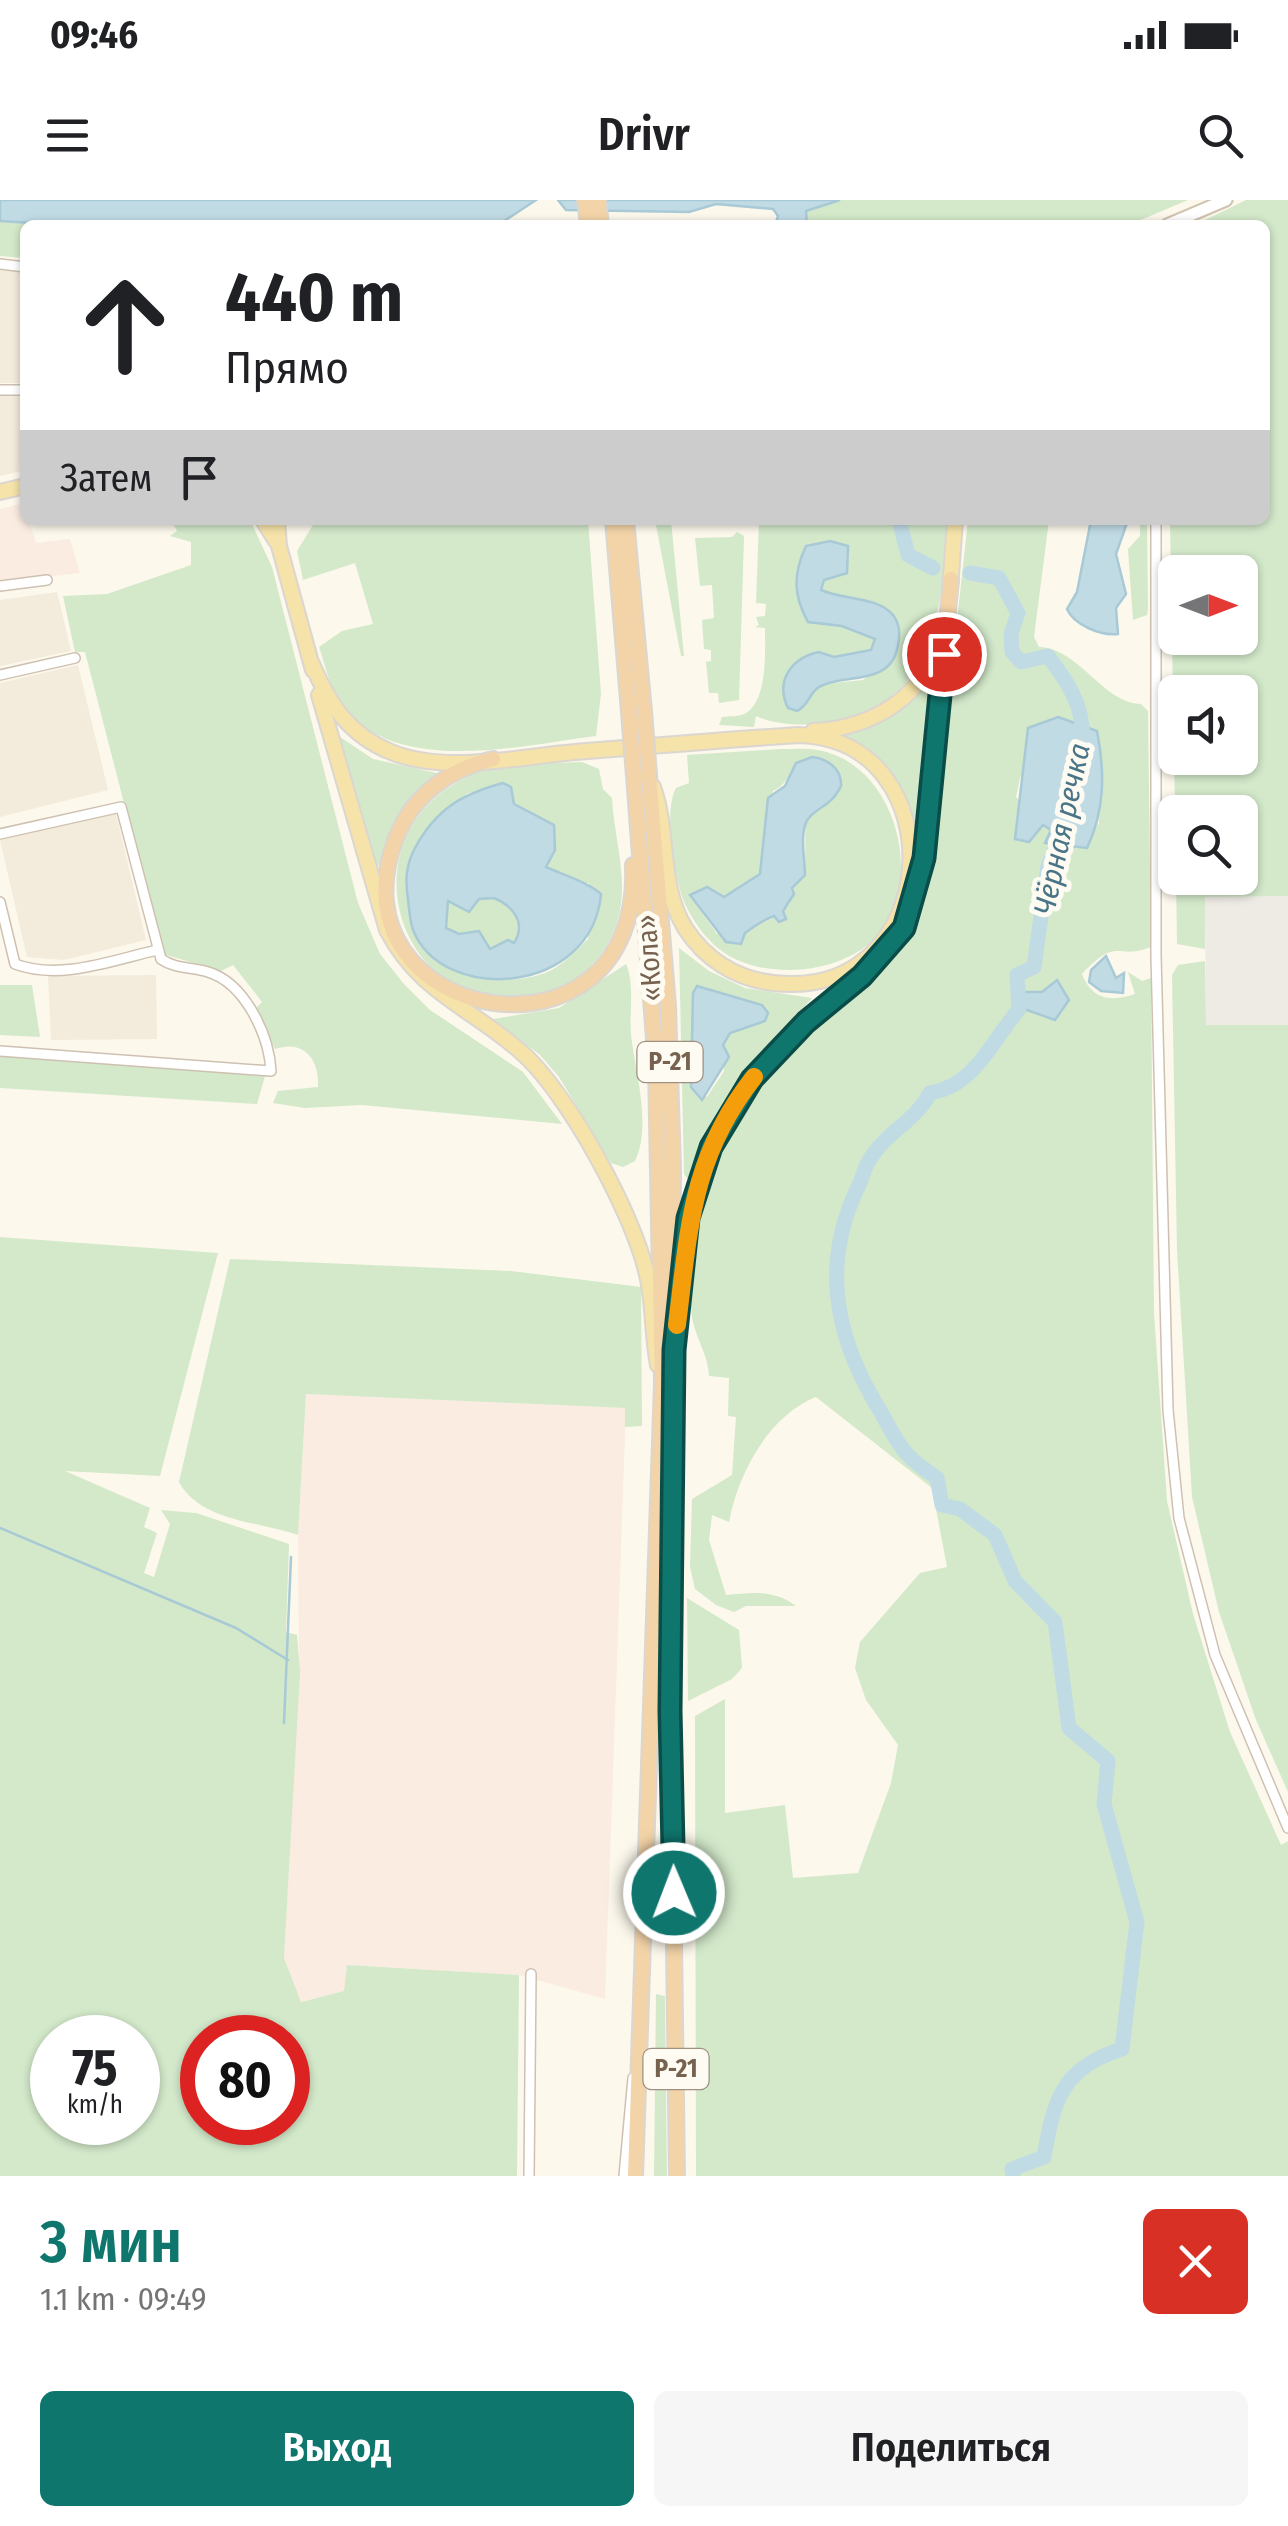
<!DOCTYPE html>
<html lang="ru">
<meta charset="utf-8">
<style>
:root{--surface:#fff;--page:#f6f6f6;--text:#202124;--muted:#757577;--accent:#0f766e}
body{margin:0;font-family:"Fira Sans Condensed",sans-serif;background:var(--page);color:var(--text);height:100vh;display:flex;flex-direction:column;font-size:38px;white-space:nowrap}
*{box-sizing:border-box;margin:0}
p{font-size:32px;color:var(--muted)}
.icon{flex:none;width:55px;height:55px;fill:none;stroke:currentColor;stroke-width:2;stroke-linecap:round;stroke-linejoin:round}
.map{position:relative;height:1976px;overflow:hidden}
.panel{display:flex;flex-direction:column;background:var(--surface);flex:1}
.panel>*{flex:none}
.guide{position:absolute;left:20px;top:20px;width:1250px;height:305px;border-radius:15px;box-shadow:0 2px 8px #0004;background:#fff;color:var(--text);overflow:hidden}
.needle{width:65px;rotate:90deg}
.controls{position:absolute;left:1158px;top:355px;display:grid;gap:20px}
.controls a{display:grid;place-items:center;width:100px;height:100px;border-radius:15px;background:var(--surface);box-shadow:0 2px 8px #0004;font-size:50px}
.speed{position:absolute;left:30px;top:1815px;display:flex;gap:20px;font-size:50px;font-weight:700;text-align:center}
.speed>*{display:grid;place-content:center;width:130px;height:130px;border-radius:50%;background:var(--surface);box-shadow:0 2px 8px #0004;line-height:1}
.speed small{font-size:25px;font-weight:400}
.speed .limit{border:15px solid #d22;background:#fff;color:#111}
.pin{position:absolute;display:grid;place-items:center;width:85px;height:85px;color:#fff;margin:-42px;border:5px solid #fff;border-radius:50%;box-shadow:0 2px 10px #0007}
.me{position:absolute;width:110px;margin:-55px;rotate:359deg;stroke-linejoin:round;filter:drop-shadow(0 0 8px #0008)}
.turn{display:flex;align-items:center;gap:35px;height:210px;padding:0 40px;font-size:45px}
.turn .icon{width:130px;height:130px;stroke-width:2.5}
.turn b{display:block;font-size:70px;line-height:85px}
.then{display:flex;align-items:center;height:95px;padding:0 40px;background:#0003;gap:20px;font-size:38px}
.round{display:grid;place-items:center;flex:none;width:105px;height:105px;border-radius:15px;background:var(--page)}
.summary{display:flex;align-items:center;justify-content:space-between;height:170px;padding:0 40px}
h1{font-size:60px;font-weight:600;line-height:75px;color:var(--accent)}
.button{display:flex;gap:20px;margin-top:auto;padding:20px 40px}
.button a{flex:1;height:115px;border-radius:15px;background:var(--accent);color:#fff;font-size:40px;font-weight:600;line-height:115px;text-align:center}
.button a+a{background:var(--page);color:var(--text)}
.status{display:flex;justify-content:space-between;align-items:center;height:70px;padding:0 50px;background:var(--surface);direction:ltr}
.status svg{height:28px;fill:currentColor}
header{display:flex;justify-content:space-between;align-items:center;height:130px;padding:0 40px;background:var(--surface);font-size:45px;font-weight:600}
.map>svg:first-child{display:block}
.residential{fill:#f3ebdb}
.commercial{fill:#fbece1}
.industrial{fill:#eeeae4}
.green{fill:#d3e9ca;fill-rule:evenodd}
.water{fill:#c1dbe5;stroke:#a8c9d6;stroke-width:2.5;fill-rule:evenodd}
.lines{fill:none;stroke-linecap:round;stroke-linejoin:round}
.stream{stroke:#a8c9d6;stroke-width:2.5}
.river{stroke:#c1dbe5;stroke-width:15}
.minor-casing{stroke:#cec1b1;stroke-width:12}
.secondary-casing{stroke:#d0c3af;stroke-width:15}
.primary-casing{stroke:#dbd6d1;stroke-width:18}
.trunk-casing{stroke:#dbd6d1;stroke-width:18}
.minor{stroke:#fff;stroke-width:9}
.secondary{stroke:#fff;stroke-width:11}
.primary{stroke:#f5e3a9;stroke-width:14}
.trunk{stroke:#f3d4a8;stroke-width:14}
.trunk-bridge-casing{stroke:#dbd6d1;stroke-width:18;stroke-linecap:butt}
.trunk-bridge{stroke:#f3d4a8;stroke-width:14}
.route-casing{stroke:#0a4d48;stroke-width:25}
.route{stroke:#0f766e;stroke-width:18}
.slow{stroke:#f59e0b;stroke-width:18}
.labels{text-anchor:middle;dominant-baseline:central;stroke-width:10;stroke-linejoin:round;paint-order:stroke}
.shield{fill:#fefbf3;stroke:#9f9080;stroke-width:2.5}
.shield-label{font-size:25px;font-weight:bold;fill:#76624f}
.street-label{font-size:28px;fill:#76624f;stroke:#fefbf3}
.water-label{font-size:30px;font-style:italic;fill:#4a7588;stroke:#fefbf3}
</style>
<div class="status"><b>09:46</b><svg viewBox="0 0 49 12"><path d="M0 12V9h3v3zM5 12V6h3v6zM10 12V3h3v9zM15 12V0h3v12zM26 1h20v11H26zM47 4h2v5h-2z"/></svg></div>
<header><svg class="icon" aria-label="menu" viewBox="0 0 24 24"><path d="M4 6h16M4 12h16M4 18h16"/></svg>Drivr<svg class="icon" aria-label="search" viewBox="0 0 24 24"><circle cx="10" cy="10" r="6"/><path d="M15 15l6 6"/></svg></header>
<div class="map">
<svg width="1288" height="1976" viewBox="0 0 1288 1976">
<rect width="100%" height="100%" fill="#fcf8ec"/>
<g class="residential">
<path d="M0 68 25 70V183H0Z"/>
<path d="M0 195H25V270L0 276Z"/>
<path d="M57 392 71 451 0 466V400Z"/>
<path d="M78 465 108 590 0 617V483Z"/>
<path d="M116 614 146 740 64 760 27 757 0 640Z"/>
<path d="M156 775 157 839 51 840 48 776Z"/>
</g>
<g class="commercial">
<path d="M24 303 25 320H29L36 343 70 339 80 373 0 382V309Z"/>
<path d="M306 1194 626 1208 605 1799 519 1775 348 1765 345 1791 300 1802 284 1758 299 1472 298 1335Z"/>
</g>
<path class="industrial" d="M1288 696V825L1206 826 1205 697Z"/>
<g class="green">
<path d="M840 0H1188L1129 25H807L806 11Z"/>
<path d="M1246 0H1288V696L1205 697V749L1177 744 1176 678H1240V612H1175L1170 320H1265V25H1195ZM1175 372H1240V438H1175ZM1175 492H1240V558H1175Z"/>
<path d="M0 21 66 25H25V58L0 56Z"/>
<path d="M171 320 251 322 272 367 358 703 380 754 404 784 430 810 523 872 562 924 362 905 305 908 273 903 278 891 318 887C320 859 303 839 275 849L256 808 262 802 233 765 221 771 163 754 85 452H75L63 396 107 394 191 365V342L170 336 177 331Z"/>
<path d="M316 320H588L601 494 596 536C517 546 379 581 334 491 327 477 324 461 319 447L342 431 373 424 355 363 303 380 297 351Z"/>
<path d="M655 320H671L684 456H681Z"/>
<path d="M759 320H946C943 408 937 503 832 522 810 526 777 526 756 516L754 527 719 525 722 517C729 516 740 517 746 513 768 499 765 451 765 428L755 427 759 425 756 417 765 416 766 404 756 403ZM830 341 848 346 847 373 823 380 821 391C860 408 906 393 897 454L863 480 823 484 809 495 819 452 834 457 872 450 875 439 842 426 808 422C795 394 793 375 806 346Z"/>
<path d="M968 320H1049L1034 437 1039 447C1081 449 1102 503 1141 504L1148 511 1151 747C1115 761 1119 735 1082 774 1092 800 1111 802 1135 794L1128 772 1142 781 1151 778 1154 1113 1167 1301 1193 1414 1230 1532 1281 1645 1288 1641V1976H696L695 1516 725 1499V1613L785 1605 793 1678 858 1673 891 1583 898 1545 866 1500 855 1468 860 1442 920 1373 947 1367 932 1288 816 1197C768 1216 738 1274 729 1322L712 1315 709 1340 726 1395C752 1393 773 1389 796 1406H746L734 1412 716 1405 695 1389 690 1367 692 1299 732 1275 736 1217 728 1216 729 1178 709 1176C708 1156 699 1144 694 1126 689 1109 691 1083 692 1065 695 995 731 915 779 865 835 806 899 763 928 685ZM1058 517 1097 531 1099 624 1045 643 1051 630 1016 597 1020 578Z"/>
<path d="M1140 320H1147L1148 409 1147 415 1133 420 1128 349 1140 336Z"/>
<path d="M737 332 744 336 739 500 719 503 718 493H709L706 462 711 461V450L704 449 702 420 714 418 712 385 700 386 695 338 732 337Z"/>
<path d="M937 468 920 635C903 588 878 564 839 534L921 487Z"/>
<path d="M340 537 373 559 441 574 408 602 382 663 374 668Z"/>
<path d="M780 549C792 549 806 548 818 550 889 563 919 658 890 718 863 772 774 784 726 754 709 743 696 726 687 708 674 684 663 611 676 588L689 583 687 555ZM806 558 805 675C792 684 795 690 790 703 780 722 736 733 717 734L690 696 706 687 724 697 761 674 773 591C791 583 789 566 806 558Z"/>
<path d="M582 562 599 569 603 589 612 598C614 638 629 680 618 719 610 750 584 779 555 790 407 843 331 640 469 576 503 561 546 564 582 562ZM503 583 514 604 543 623 549 655 545 667 574 683H589L588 739C575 751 562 767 545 773 495 791 444 771 413 731L466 594Z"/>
<path d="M494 698C513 706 527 723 513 743L490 749 482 741 446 728 448 701Z"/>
<path d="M679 748 709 771 745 788 812 798 739 882 711 924 690 982 684 974ZM705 787 748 804 758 824 730 833 723 845 724 871 707 897 691 887 693 793Z"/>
<path d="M1205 761 1206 825H1288V1592L1256 1520 1219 1412 1192 1297 1177 1050 1172 775 1178 765Z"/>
<path d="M626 764C635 785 629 812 631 835 635 871 652 926 635 961L623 967 611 963 559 877 540 855 493 819 559 808Z"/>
<path d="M0 785H32L40 837 0 835Z"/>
<path d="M0 856 265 876 257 904 0 888Z"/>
<path d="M0 1037 218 1053 160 1276 65 1271 150 1308 144 1327 157 1333 144 1373 154 1377 170 1324 161 1310 196 1313 289 1344 286 1432 297 1435 300 1472 284 1758 301 1802 344 1791 347 1765 519 1775 517 1976H0ZM52 1838H138V1922H52ZM202 1838H288V1922H202Z"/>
<path d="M230 1059 511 1071 641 1087 642 1226 625 1227V1208L306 1194 298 1335C258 1321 201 1322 179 1282Z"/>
<path d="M687 1398 739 1430 742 1468 732 1479 688 1501Z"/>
<path d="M656 1794 665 1796 667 1976H654Z"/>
</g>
<g class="water">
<path d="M0 0H536L498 25H66L0 21Z"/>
<path d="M558 0H840L806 11 807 25H775L778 16 773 9 716 4 689 12 566 10Z"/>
<path d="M1091 320H1128L1116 354 1126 394 1116 408 1118 434C1101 436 1074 425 1067 409L1077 392Z"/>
<path d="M830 341 848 346 847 373 824 380 821 390C842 400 877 396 893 415 900 424 900 436 898 445 892 485 849 474 823 485 809 490 810 505 797 511L788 508C775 481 791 458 819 452L834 457 871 450 875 439 842 426 808 422C793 395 793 374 806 346Z"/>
<path d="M1058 517 1097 531C1105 572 1105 610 1087 648L1045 643 1051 630 1043 625 1029 642 1015 639 1028 528Z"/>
<path d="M812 557C828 559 842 569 841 586 831 607 818 606 808 619 799 632 805 661 805 675L792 688 794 694 783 711 786 719 779 722 774 716C764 720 753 727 745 733L741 744 726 742 690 695 707 687 724 697 760 674 768 598 785 586 796 563Z"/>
<path d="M503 583 511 587 514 604 554 625 555 650 546 667C564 675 587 682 601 694 592 795 443 805 413 730 410 721 409 709 408 699 405 680 406 665 415 648 436 609 462 594 503 583ZM494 698C513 706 527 723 514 743L508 740 490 749 479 731 459 734 446 728 448 701 469 712 479 699Z"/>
<path d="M1106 756 1116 778 1124 773 1123 793 1101 791 1089 782 1091 770Z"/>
<path d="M1057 780 1069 800 1055 820 1013 805 1021 792H1042Z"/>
<path d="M697 786 762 805 768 813 765 821 730 833 723 845 729 857 702 900 691 887 693 793Z"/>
</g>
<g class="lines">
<g class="stream">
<path d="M0 1328 236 1428 288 1460"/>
<path d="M284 1523 291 1357"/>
</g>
<g class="river">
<path d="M899 320 908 355 933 368"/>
<path d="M970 373 999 378 1018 413 1011 434 1012 452 1021 462 1048 456C1069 484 1087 510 1081 546"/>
<path d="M1013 1976 1012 1969 1044 1957C1054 1899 1062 1868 1122 1849L1137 1722 1104 1604 1108 1561 1069 1528 1055 1422 1015 1381 995 1335 960 1309 942 1305 937 1278C897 1252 899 1242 876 1204 834 1133 822 1062 858 987 863 978 864 967 870 959 887 931 915 922 930 893 975 886 992 841 1019 809L1017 775 1034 767 1048 666 1064 627"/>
</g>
<g class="minor-casing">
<g id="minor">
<path d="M0 64 25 67"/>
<path d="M0 190H25"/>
<path d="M1156 320V756L1168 1210 1179 1318 1215 1455 1288 1628"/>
<path d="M0 386 47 380"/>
<path d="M0 475 75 458"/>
<path d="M0 634 121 607 161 759C175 769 192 767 208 772 245 783 269 835 271 871L0 851"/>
<path d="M0 702 15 764C60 781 113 760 157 750"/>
<path d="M529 1976 531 1774"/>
<path d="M624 1976 633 1878"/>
</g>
</g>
<g class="secondary-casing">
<path id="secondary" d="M1167 25 1226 0"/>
</g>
<g class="primary-casing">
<g id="primary">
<path d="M0 292 25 286"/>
<path d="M263 320 276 341"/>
<path d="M277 320 279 346 313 470"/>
<path d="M950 390 955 320"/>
<path d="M312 464C329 504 349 535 391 552 445 574 519 557 575 552 649 546 723 540 798 535 957 538 946 803 773 783 736 779 705 759 685 728 658 683 670 634 653 587"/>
<path d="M319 495 387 730C420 793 470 807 520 851 567 891 634 1015 647 1075 654 1104 652 1135 658 1165"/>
<path d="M813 531C873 528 926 497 941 435"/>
</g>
</g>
<g class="trunk-casing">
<g id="trunk">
<path d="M585 0 588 25"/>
<path d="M598 0 601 25"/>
<path d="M613 320 629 512"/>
<path d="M626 320 644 511"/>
<path d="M493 559C449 569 413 595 396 638 324 824 643 882 633 665"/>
<path d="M649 575 668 806 673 969 671 1511 677 1976"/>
<path d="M634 576 656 865 662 1183 635 1976"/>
<path d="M682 1060 700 972 738 897 786 842 892 745 912 710 924 659 951 379"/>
</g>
</g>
<use href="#minor" class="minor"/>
<use href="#secondary" class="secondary"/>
<use href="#primary" class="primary"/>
<use href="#trunk" class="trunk"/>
<g class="trunk-bridge-casing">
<g id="trunk-bridge">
<path d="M644 511 649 575"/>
<path d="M629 512 634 576"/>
</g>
</g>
<use href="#trunk-bridge" class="trunk-bridge"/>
</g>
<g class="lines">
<g class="route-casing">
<path id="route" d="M674 1693 670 1511 674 1150 688 1018 711 947 752 879 806 822 862 776 904 728 924 658 944 454"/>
</g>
<use href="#route" class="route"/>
<path class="slow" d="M677 1125C689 1029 691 957 754 877"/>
</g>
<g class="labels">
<g class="shield">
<rect x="637.5" y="842" width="65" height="40" rx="8"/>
<rect x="643.5" y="1849" width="65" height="40" rx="8"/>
</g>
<g class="shield-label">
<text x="670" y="862">Р-21</text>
<text x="676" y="1869">Р-21</text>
</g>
<g class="street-label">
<text transform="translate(649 758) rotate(-94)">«Кола»</text>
</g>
<g class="water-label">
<text transform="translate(1062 629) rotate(-78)">Чёрная речка</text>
</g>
</g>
</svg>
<div class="controls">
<a><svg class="needle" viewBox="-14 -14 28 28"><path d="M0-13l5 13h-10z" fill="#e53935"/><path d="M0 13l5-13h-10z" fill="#757577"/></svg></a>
<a><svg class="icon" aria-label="sound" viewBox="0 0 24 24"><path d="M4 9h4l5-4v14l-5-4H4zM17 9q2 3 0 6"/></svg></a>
<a><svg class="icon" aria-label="search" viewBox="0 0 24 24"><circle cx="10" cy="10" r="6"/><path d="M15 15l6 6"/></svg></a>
</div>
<div class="speed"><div>75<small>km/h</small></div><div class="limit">80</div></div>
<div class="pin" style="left:944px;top:454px;background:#d93025"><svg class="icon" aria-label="arrive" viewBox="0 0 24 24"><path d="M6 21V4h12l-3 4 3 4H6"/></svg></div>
<svg class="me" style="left:674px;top:1693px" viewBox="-20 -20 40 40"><circle r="17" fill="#0f766e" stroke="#fff" stroke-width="3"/><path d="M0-11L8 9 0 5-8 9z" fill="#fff"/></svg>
<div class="guide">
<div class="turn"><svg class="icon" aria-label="ahead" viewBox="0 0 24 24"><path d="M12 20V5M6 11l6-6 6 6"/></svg><div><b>440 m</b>Прямо</div></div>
<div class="then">Затем<svg class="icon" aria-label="arrive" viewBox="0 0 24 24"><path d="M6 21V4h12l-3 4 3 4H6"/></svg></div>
</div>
</div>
<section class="panel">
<div class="summary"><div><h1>3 мин</h1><p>1.1 km · 09:49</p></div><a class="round" style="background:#d93025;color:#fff"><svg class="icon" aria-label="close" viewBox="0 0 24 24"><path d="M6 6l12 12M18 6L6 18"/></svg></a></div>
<div class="button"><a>Выход</a><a>Поделиться</a></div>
</section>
